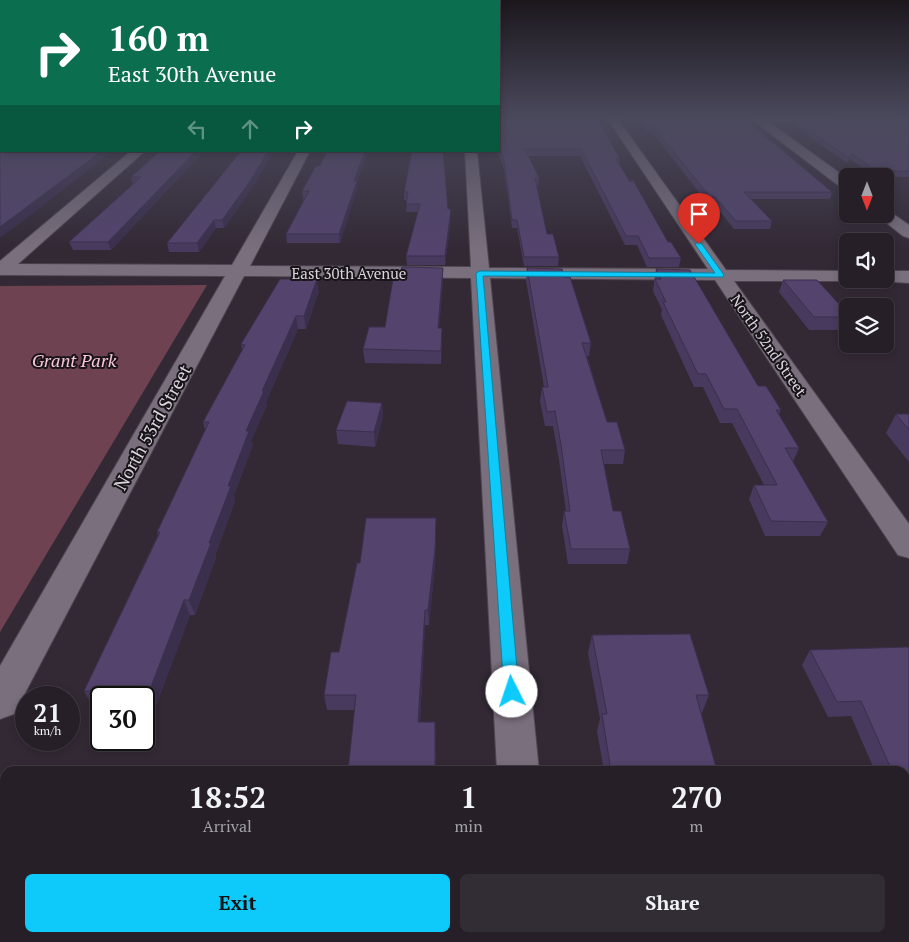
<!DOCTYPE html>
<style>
:root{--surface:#261f28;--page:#322c34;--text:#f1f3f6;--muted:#a4a2a8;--line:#423d45;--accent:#0dcafa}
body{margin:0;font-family:"PT Serif",serif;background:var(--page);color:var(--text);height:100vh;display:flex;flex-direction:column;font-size:19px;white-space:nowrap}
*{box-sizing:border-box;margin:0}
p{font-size:16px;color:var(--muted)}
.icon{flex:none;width:28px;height:28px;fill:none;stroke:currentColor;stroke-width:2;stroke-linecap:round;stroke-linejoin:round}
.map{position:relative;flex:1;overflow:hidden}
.details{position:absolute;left:0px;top:766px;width:910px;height:176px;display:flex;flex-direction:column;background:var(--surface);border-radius:15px 15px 0 0;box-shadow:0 2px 8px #0003,0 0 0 1px var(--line)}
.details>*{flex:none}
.hud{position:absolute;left:0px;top:0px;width:500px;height:152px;box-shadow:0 2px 8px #0003,0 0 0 1px var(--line);background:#0b6e4f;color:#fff;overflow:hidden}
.needle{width:32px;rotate:180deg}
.controls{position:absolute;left:839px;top:168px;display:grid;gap:10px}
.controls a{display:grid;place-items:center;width:55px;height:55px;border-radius:8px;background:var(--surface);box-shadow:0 2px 8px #0003,0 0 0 1px var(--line);font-size:25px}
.speed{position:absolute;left:15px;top:686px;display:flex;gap:10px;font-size:25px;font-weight:700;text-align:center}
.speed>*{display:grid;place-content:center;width:65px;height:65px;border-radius:50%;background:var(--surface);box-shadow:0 2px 8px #0003,0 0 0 1px var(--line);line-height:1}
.speed small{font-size:12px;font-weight:400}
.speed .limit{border:2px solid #111;border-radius:8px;background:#fff;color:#111}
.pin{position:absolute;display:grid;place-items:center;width:42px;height:42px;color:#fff;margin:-51px -21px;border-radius:50% 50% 50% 0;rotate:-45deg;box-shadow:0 0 5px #0007}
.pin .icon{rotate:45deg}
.me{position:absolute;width:55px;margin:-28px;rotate:356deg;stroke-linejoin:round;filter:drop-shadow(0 0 4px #0008)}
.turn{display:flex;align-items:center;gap:18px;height:105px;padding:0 25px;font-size:22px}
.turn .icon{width:65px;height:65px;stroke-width:2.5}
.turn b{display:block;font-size:35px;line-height:42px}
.lanes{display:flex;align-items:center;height:48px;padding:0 25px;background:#0003;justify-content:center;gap:25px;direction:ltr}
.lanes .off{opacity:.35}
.eta{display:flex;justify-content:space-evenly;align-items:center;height:85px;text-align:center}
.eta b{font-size:30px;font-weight:800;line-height:35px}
.cta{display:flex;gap:10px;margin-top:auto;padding:10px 25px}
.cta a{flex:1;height:58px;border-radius:8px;background:var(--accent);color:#111;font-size:20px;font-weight:800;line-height:58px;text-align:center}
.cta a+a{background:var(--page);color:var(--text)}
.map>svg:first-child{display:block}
.green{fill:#6e4251}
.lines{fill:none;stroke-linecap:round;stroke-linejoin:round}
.minor-casing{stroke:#4d454f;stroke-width:2}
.minor{fill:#7a6f7d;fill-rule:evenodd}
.wall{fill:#473a5e}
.shaded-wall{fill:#3a2f4c}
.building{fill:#53436d;stroke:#3a2f4c}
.route{fill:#0dcafa;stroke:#0883a2}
.labels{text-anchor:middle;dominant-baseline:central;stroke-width:4;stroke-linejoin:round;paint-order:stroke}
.far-street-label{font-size:15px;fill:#dbd5dd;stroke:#181419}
.park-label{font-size:18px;font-style:italic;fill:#f9c7d6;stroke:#181419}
.street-label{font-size:18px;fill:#dbd5dd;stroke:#181419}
</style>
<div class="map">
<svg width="909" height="942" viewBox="0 0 909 942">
<rect width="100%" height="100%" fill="#332935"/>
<path class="green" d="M207 285 0 632V286Z"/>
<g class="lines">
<g class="minor-casing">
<g id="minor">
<path d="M607 118H617L726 270 848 271V279H855L848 281H734L909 524V558L898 555 715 280 490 278 539 771H497L471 278 244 276 14 714 0 719V666L225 276 0 275V261L131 151H145L18 264 232 265 298 151H310L250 266 471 267 465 151H477L489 268 708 269Z"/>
<path d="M713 118H835L834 121 830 122H769L848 179V190L843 189 755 122H718L714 121Z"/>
<path d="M896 118H909V125L897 120Z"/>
<path d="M885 210 889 211 909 225V238L903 236 879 217 876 214H885Z"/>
<path d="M885 271H909V283L879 281 877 279H885Z"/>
<path d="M505 938H555L556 942H506Z"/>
</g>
</g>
<use href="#minor" class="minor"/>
</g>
<g class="wall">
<path d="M499 118 620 159 619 164 630 182 668 242 681 258 679 267H647L637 245H625L580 156H528L539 178 538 186H536L547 234 559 257 558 266H524L517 228H512L504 169 498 151Z"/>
<path d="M641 118H755L752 125 832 192 830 199H751L772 221 770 229H734L714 204H708L652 132H647L640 124Z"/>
<path d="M792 119H909V177L874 176 850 159 847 163 791 124Z"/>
<path d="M160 151H204L111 250H73L69 242 133 184 131 177Z"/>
<path d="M241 151H273L253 187 224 228H216L199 252H169L167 243Z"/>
<path d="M327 151H368L357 183V189L340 243H287L286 234 304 199H303L302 191 320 166Z"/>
<path d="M412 151 448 209 451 217 445 265H407L406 256 418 212H406L407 200H404V192Z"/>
<path d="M527 268 564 277 591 343 589 356H587L607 422 625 450 623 464H604L613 511 630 549 627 564H568L562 526 564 511H566L559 460 553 426H545L540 401 542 387H544L526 280Z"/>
<path d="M656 269 758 386 781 410 779 414 799 448 793 462 828 522 820 536H765L749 499 754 485H764L732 423H720L703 387H694L661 315 662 310 653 291Z"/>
<path d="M443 280 439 328 442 341 441 364 365 363 363 349 385 327Z"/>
<path d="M783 280 848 314V326L846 330H809L779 292Z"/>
<path d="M319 291 306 329H298L266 402 267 405 251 441 253 445 234 495 235 501 215 556 216 558 195 615H190L156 706H144V698H101V706H92L84 691 158 535 157 532 205 430 203 422 242 350 241 344Z"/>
<path d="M382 403 383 417 375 447 338 444 336 430Z"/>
<path d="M896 414H909V462L886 433Z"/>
<path d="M436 533 435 564 429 625H425L420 722H435L436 771H348L355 710H327L324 695 339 652 360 563Z"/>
<path d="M592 635 709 695 702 713H701L717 771H604L597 731 600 719 588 653Z"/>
<path d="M909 648V848L905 840V771H875L851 716 828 717 802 665 810 650Z"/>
<path d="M5 855V916H0V865Z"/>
</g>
<g class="shaded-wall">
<path d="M102 151H113L36 211 0 238V227Z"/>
<path d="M196 151H204L111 250 108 242Z"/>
<path d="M268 151H273L253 187 224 228 222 220Z"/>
<path d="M365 151H368L357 183V189L340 243 339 234 354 181Z"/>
<path d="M451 209V217L445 265V256Z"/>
<path d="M214 220 216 228 199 252 197 243Z"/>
<path d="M443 268V280L438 341V328Z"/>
<path d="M317 279 319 291 306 329 304 316Z"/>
<path d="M296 316 298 329 266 402 267 405 251 441 253 445 234 495 235 501 215 556 216 558 195 615 189 600 209 543 246 431 262 391Z"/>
<path d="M442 328V341L441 364V351Z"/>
<path d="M382 403 383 417 375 447 374 432Z"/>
<path d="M436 518 435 564 429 625 428 610Z"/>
<path d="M184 600 190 615 156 706 149 692Z"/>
<path d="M425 610V625L419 737 418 722Z"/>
<path d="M435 722 436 771H435Z"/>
</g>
<g class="building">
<path d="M0 118H1V151H102L0 227Z"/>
<path d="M499 118H597L620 159H616L630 182 633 180 668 242H671L681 258H649L638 236H626L581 149H525L539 178H535L547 234H553L559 257H524L517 220H512L504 161 499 145Z"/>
<path d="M641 118H755L751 124 832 192H744L772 221H736L715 197H710L653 126H648Z"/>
<path d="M792 119H909V171H877L852 154 849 158Z"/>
<path d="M160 151H196L108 242H69L141 177H131Z"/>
<path d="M241 151H268L251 180 222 220H214L197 243H167Z"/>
<path d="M327 151H365L354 181H357L339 234H286L309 191H302L316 166H320Z"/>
<path d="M412 151H443L448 209H451L445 256H406L420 204H406L408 192H404Z"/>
<path d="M402 267 443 268 438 328H442L441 351 363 349 369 327H385L393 279H399Z"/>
<path d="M527 268 562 269 564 277H570L591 343H582L607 422H617L625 450H601L613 511H621L630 549H571L564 511H570L561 445 555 411 547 412 542 387H548Z"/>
<path d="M656 269 690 270 758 386H766L781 410H776L799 448H785L828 522 771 521 754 485H777L737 409H724L706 374H698L663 302H666L655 279H661Z"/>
<path d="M280 279H317L304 316H296L262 391H264L246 431H249L228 486H231L209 543H211L189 600H184L149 692 84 691 160 532H157L209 422H203L245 345 241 344Z"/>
<path d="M783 280H817L848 314V317H814Z"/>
<path d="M347 401 382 403 374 432 336 430Z"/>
<path d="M896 414H909V430Z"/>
<path d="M366 518H436L435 549 428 610H425L418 722H435V771H348L356 695H324L331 652H339L357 563H360Z"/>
<path d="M690 634 709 695H696L717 771H611L602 714H607L592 635Z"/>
<path d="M908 647 909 648V808L905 800V771H892L861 701 837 702 810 650Z"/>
<path d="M5 855V904H0V865Z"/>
</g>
<linearGradient id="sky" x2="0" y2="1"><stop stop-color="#1c171d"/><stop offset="0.47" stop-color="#4a495c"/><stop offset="1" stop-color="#4a495c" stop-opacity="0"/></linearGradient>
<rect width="909" height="250" fill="url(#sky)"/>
<path class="route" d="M696 243H701L724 275 723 277 483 276 519 692 517 697 512 699 506 697 504 692 476 273 480 271 715 273 695 244Z"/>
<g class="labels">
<g class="far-street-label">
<text x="349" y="273">East 30th Avenue</text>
<text transform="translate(769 345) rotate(55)">North 52nd Street</text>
</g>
<g class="park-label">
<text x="74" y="360">Grant Park</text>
</g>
<g class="street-label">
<text transform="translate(152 427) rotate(-61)">North 53rd Street</text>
</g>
</g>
</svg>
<div class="controls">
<a><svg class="needle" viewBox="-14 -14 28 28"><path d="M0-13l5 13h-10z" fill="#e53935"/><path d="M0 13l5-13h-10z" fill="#a4a2a8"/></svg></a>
<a><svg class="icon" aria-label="sound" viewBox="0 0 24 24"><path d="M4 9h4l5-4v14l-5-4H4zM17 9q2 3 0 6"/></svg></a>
<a><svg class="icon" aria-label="layers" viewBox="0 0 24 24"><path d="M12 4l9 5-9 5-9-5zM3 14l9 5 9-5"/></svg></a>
</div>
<div class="speed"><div>21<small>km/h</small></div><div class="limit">30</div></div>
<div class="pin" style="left:699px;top:244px;background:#d93025"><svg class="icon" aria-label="arrive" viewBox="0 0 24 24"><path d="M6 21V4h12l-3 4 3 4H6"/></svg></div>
<svg class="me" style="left:512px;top:692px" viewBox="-20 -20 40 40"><circle r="19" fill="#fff"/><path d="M0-13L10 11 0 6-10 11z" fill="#0dcafa"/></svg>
<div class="hud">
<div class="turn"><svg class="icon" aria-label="right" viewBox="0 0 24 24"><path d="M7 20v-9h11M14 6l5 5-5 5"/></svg><div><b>160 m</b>East 30th Avenue</div></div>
<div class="lanes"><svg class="icon off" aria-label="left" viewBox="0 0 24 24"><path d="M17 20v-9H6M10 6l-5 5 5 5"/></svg><svg class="icon off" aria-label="ahead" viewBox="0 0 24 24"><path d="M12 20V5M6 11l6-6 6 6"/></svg><svg class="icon" aria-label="right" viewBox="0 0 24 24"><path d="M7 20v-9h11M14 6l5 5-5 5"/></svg></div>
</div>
<section class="details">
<div class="eta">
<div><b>18:52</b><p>Arrival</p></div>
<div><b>1</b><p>min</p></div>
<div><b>270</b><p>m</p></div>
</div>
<div class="cta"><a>Exit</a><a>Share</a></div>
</section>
</div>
